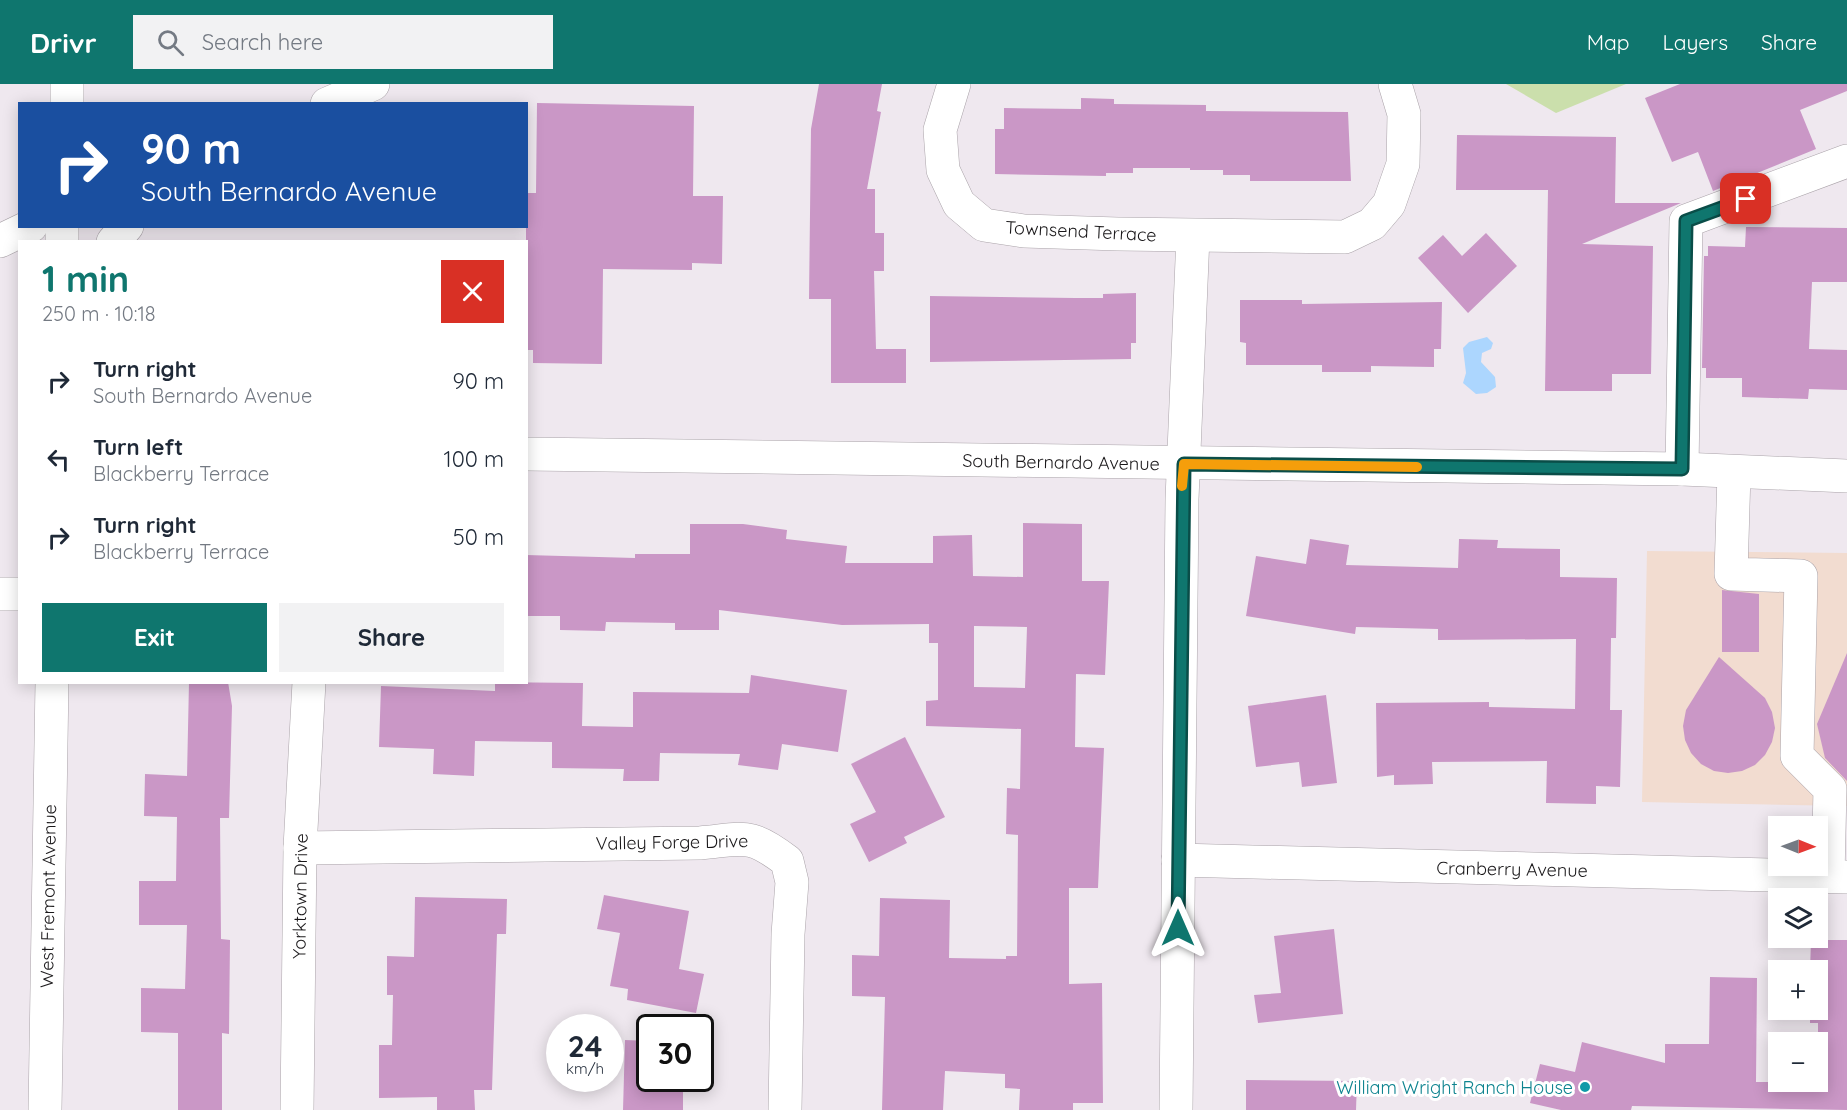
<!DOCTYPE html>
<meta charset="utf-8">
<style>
:root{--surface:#fff;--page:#f2f2f3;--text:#1f2937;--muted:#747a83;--accent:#0f766e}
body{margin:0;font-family:Quicksand,sans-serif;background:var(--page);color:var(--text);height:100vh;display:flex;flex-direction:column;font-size:22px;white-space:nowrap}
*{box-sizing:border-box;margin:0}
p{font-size:20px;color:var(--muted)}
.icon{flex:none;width:33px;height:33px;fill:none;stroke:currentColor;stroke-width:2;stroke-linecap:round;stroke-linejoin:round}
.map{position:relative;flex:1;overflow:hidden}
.details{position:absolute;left:18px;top:156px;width:510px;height:444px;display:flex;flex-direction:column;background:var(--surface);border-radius:0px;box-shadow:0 3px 15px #0003}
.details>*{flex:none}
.banner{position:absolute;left:18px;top:18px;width:510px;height:126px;border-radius:0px;box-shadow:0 3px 15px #0003;background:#1a4fa0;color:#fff;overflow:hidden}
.needle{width:39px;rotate:91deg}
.fabs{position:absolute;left:1768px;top:732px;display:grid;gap:12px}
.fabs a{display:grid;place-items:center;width:60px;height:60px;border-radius:0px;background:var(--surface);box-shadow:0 3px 15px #0003;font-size:30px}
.speed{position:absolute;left:546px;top:930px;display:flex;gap:12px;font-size:30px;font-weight:700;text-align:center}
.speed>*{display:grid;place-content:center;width:78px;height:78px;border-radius:50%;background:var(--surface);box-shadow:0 3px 15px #0003;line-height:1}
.speed small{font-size:15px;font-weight:400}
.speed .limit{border:3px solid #111;border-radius:9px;background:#fff;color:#111}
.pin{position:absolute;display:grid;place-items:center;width:51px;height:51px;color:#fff;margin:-26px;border-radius:12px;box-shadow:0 3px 9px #0006}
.me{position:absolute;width:66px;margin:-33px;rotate:0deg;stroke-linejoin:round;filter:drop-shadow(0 0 4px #0008)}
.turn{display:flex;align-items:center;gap:21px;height:126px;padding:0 24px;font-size:27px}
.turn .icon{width:78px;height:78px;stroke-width:2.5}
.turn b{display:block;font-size:42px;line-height:51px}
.round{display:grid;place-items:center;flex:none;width:63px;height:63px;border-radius:0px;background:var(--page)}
.overview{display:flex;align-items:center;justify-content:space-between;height:102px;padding:0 24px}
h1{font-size:36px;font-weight:700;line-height:45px;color:var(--accent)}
.primary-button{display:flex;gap:12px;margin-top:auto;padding:12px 24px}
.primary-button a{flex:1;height:69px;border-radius:0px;background:var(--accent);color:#fff;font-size:24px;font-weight:700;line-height:69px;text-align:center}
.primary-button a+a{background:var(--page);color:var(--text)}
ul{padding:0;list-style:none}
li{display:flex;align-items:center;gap:18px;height:78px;padding:0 24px}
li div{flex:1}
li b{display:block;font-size:22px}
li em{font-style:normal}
header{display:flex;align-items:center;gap:36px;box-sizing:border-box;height:84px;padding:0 30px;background:var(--accent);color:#fff}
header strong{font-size:28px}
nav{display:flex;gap:33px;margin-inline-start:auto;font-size:21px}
.search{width:420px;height:54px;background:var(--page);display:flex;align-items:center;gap:15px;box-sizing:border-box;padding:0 21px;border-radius:0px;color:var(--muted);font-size:22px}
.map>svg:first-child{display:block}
.industrial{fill:#f2dcd0}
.green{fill:#cbdfac}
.water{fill:#acd6fe}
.building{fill:#ca97c6;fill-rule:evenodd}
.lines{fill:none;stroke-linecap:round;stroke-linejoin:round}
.minor-casing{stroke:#aaa3a9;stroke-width:34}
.major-casing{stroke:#aaa3a9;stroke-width:34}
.highway-casing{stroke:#aaa3a9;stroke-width:34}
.minor{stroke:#fff;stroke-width:33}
.major{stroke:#fff;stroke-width:33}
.highway{stroke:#fff;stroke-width:33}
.route-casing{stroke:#0a4d48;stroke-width:15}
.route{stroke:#0f766e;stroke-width:10}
.slow{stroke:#f59e0b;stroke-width:10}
.culture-dot{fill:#0f9aa8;stroke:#fff;stroke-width:2}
.labels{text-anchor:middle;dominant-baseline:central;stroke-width:6;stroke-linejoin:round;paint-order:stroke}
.street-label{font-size:18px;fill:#1a181a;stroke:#fff}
.culture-label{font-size:18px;fill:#0d838f;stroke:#fff;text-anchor:end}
</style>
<header>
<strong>Drivr</strong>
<div class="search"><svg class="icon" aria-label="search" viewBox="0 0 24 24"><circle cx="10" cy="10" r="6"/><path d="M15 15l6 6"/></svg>Search here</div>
<nav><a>Map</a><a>Layers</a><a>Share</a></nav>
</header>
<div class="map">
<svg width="1847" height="1026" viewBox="0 0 1847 1026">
<rect width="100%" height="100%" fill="#efe8ef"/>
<path class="industrial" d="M1647 467 1847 469V722L1642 718Z"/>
<path class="green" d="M1506 0H1626L1556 29Z"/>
<path class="water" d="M1487 253 1493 259 1491 265 1482 269 1481 278 1495 293 1496 303 1487 309 1476 310 1463 299 1466 289 1463 264 1469 258Z"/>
<g class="building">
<path d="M819 0H882L877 27 881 28 867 105H875V149H884V187H874L876 265H906V299H831V215H809L811 45Z"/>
<path d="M1680 0H1847V7L1800 26 1816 65 1713 107 1698 68 1672 78 1645 14Z"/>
<path d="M1081 14 1114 15V20L1206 21V27L1348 28 1351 97H1250V91H1223V86H1190V84H1133V89H1106V92L995 90V45H1004V24L1081 25Z"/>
<path d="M537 19 694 22 693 112H723L722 180 692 179V186L603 185 602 280 533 279V266H526V109H536Z"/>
<path d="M1457 51 1616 53 1615 119H1681L1582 160 1653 162 1651 290H1612V307H1545L1548 106H1456Z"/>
<path d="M1746 143 1847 144V198H1812L1809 265 1847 266V306L1809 305 1808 315 1742 313V294H1706V284H1702L1704 172H1708V162L1745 163Z"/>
<path d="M1486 149 1517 182 1468 229 1418 174 1443 151 1462 172Z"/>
<path d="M1136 209V259H1131V275L930 278V212L1075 214H1103V210Z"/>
<path d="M1240 216H1302V220L1442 218 1441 265H1434V283L1371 282V288H1322V281H1246V259L1240 258Z"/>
<path d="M1023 439 1082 440V497H1109L1105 591 1076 590 1075 663 1104 664 1098 804H1069V900L1102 899 1103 1019H1073V1026H1019L1020 1005 1005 1004V990L945 987 943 1026H882L885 913 852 912V871L879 872 880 814 950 816 949 874 1006 875V872H1017L1018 751 1006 750 1007 704 1020 705 1021 645 926 642V617L938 616V559H929V540L842 541 719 526V546H675V539L606 538 605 547 560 546V532H526V471L635 474V470H690V440H743L787 446 786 455 847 462 845 479H933V452L972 451 973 492 1023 493ZM974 542 1027 543 1025 604 974 603Z"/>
<path d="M1310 455 1349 461 1346 481 1458 484 1459 455 1498 456 1497 464 1560 465V493L1617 494 1616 554H1611L1610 626H1622L1620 703 1596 702V720L1546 719 1547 677 1432 678 1433 700 1394 701V691L1377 693 1376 619 1489 618V623L1575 625 1576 555 1438 556V545L1356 543 1355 550 1246 532 1256 472 1306 480Z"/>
<path d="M1722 506 1759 510V568H1722Z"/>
<path d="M1847 569V697L1825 674 1817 640Z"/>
<path d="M1719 573 1765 614 1772 628 1775 644 1772 658 1765 671 1755 681 1742 687 1728 689 1714 687 1701 680 1691 669 1685 656 1683 642 1686 626Z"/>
<path d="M751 591 847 606 838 668 782 660 778 686 738 681 740 670 660 669 659 697H623L624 685 552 684V658L475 657 474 692 433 690 434 665 379 663 381 602 495 607V598L583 599 582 642 633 643V608L749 609Z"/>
<path d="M189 598H228L232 622 229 734H220L221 855 230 856 229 950 222 949V1026H178V949L141 948V904L185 905 187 841H139V797H176L177 733 144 732 145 690 187 692Z"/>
<path d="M1326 611 1337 699 1302 703 1299 678 1256 683 1248 622Z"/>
<path d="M905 653 945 733 904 753 907 759 869 778 850 740 876 728 851 680Z"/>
<path d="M604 811 689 827 679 885 704 890 696 929 627 916 628 905 610 902 620 849 597 845Z"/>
<path d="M415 813 507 815 506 850H497L492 1006H474L475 1026H437V1013L379 1014V961H392L393 911H387V872L414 873Z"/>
<path d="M1334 845 1343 930 1258 939 1254 911 1281 909 1274 852Z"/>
<path d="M1811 856H1847V1026L1632 1022 1631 1026H1561L1530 1019 1540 980 1575 988 1582 958 1665 979V960H1709L1710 893 1757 894 1756 998H1818V939H1810V926H1818V886H1810Z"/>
<path d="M625 956 650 957V994H683V1026H623Z"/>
<path d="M1246 996 1357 997 1356 1026H1246Z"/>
</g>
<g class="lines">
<g class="minor-casing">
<g id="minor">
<path d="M954 0 940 46 943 86 959 120 984 141 1024 147 1118 150 1345 153 1372 140 1389 120 1403 80 1404 30 1395 0"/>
<path d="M526 370 1682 385 1847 392"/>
<path d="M1682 385 1686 137 1847 77"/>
<path d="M1734 389 1731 490 1801 492 1797 672 1830 705 1828 792"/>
<path d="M0 510H20"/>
<path d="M300 764 700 759C745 755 749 748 787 777L792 798 788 850 785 1026"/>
<path d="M1178 776 1847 793"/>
<path d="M297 1026 300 764 309 598"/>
<path d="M1176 1026 1182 415 1193 152"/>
</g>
</g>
<g class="major-casing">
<g id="major">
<path d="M67 20V0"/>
<path d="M62 158V142"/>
<path d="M45 1026 52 598"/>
</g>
</g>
<g class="highway-casing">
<g id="highway">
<path d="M327 20 373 0"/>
<path d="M0 157 31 142"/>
<path d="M113 158 127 142"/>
</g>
</g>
<use href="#minor" class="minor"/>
<use href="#major" class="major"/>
<use href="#highway" class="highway"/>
</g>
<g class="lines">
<g class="route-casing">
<path id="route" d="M1178 844 1184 380 1682 385 1686 137 1746 115"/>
</g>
<use href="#route" class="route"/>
<path class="slow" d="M1182 402 1184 380 1417 383"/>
</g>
<circle class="culture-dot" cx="1585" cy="1003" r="6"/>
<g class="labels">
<g class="street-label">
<text transform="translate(1081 147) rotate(3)">Townsend Terrace</text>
<text transform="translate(1061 378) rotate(1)">South Bernardo Avenue</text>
<text transform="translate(672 758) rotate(-1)">Valley Forge Drive</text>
<text transform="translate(1512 785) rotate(1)">Cranberry Avenue</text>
<text transform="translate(48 812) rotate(-89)">West Fremont Avenue</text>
<text transform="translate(300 812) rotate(-89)">Yorktown Drive</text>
</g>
<g class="culture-label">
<text x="1573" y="1003">William Wright Ranch House</text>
</g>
</g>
</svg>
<div class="fabs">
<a><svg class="needle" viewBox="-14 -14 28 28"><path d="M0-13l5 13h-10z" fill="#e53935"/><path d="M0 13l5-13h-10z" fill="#747a83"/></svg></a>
<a><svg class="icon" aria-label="layers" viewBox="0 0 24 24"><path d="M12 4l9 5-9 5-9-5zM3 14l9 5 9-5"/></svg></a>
<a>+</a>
<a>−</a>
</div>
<div class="speed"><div>24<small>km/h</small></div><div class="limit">30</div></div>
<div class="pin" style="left:1746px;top:115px;background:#d93025"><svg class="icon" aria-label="arrive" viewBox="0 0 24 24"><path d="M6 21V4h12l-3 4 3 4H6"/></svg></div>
<svg class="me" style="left:1178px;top:844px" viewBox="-20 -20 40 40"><path d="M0-17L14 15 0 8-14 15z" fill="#0f766e" stroke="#fff" stroke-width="4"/></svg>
<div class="banner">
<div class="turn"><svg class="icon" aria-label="right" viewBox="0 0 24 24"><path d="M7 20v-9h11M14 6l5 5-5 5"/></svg><div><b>90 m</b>South Bernardo Avenue</div></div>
</div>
<section class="details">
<div class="overview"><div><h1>1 min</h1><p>250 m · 10:18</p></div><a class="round" style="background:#d93025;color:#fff"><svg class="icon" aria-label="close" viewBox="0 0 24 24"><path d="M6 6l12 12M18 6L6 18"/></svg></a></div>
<ul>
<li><svg class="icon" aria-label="right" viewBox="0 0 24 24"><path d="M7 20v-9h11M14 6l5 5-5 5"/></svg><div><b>Turn right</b><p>South Bernardo Avenue</p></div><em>90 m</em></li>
<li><svg class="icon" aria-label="left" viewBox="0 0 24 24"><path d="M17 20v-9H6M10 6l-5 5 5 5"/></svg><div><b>Turn left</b><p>Blackberry Terrace</p></div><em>100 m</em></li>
<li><svg class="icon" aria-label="right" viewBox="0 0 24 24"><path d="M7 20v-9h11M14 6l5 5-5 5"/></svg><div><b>Turn right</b><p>Blackberry Terrace</p></div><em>50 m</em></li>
</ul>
<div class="primary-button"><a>Exit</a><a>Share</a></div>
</section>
</div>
